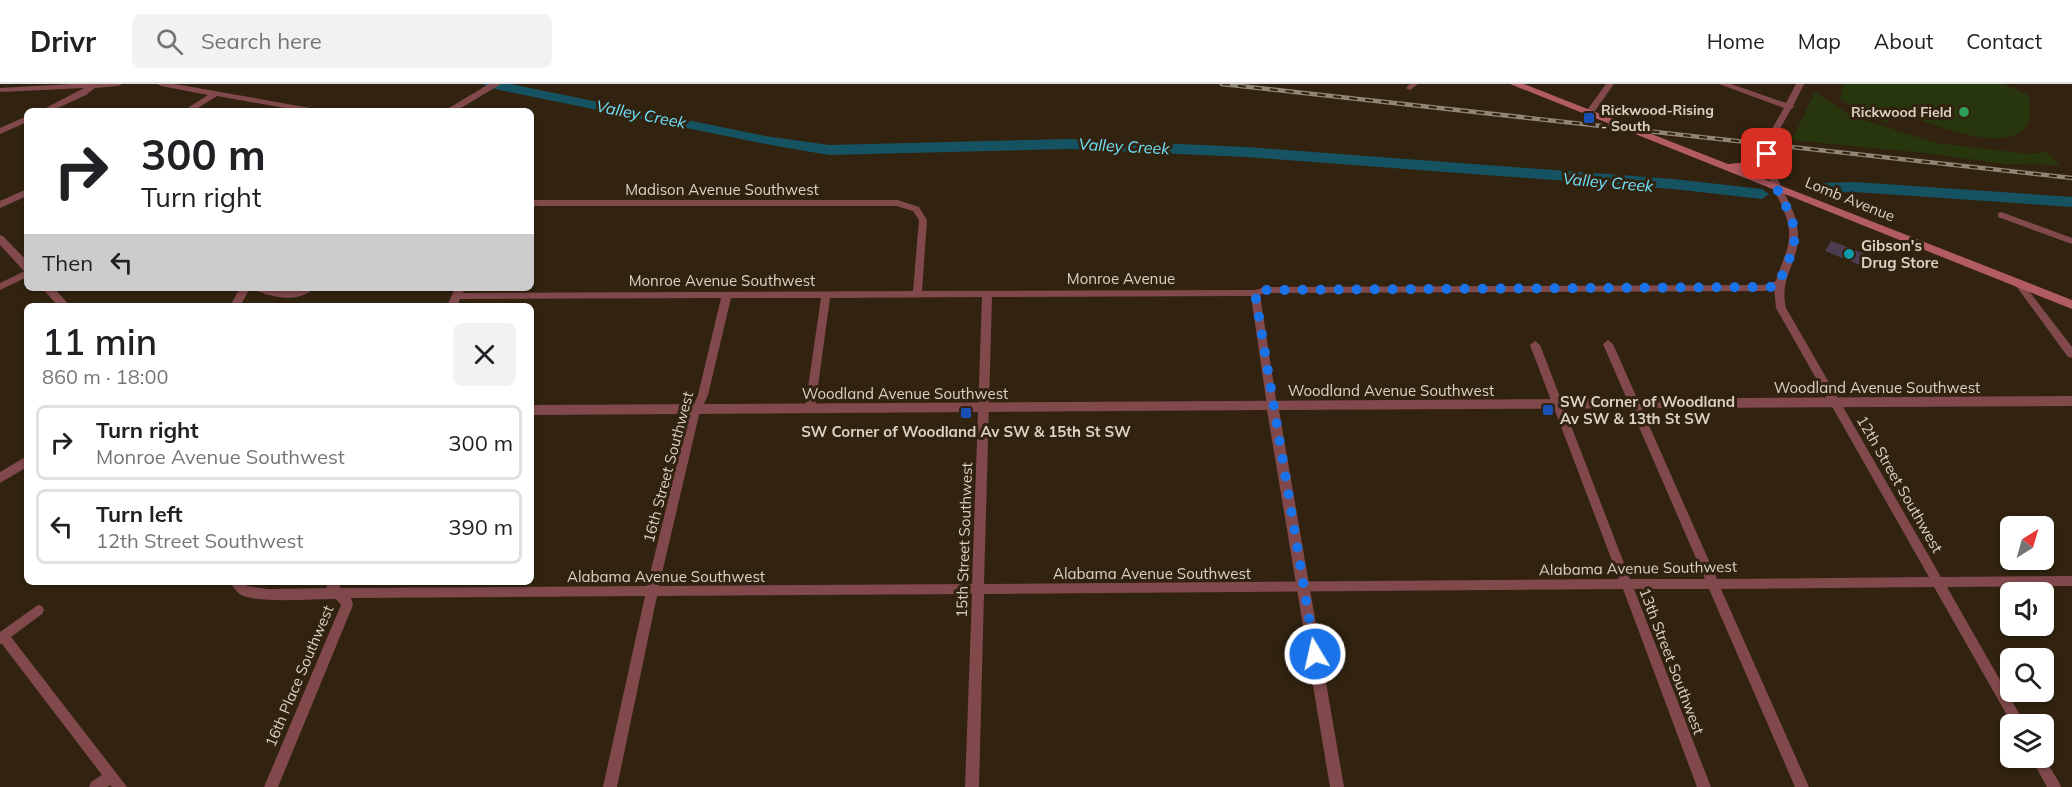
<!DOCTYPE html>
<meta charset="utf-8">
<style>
:root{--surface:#fff;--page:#f2f2f2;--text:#202124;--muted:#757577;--line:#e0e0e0}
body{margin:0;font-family:Mulish,sans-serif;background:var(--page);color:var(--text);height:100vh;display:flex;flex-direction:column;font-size:22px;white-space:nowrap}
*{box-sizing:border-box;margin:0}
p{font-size:20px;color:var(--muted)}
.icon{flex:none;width:33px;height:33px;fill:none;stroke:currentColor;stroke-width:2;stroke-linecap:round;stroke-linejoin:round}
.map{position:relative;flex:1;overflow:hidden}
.sheet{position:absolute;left:24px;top:219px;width:510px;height:282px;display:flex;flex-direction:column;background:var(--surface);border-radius:9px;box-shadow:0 2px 4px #0004}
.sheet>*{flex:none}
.hud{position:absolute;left:24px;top:24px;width:510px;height:183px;border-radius:9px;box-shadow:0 2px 4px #0004;background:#fff;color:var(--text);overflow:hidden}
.needle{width:39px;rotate:37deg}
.buttons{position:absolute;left:2000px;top:432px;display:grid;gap:12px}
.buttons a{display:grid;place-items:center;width:54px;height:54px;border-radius:9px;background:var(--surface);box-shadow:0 2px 4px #0004;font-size:30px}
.pin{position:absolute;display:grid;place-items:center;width:51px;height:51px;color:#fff;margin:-26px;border-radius:12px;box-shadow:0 3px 9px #0006}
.me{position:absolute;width:66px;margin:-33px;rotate:351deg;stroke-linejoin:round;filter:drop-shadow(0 0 4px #0008)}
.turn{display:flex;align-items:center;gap:21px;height:126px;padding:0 18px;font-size:27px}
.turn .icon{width:78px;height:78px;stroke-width:2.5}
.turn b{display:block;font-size:42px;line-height:51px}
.then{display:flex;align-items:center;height:57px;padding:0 18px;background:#0003;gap:12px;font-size:22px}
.round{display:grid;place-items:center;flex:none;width:63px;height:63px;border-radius:9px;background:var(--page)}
.head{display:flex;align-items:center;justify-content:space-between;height:102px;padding:0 18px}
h1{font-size:36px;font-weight:600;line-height:45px}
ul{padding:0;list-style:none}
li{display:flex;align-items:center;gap:18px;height:75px;margin:0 12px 9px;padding:0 6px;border:3px solid var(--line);border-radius:9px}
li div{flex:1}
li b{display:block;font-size:22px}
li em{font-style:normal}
header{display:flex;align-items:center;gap:36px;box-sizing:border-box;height:84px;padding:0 30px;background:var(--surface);border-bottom:2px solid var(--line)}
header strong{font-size:28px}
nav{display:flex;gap:33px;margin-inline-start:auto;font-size:21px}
.search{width:420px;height:54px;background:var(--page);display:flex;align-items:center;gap:15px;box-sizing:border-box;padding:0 21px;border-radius:9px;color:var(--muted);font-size:22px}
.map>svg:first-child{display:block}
.green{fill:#28360d}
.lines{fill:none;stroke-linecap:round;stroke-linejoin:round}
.river{fill:#165362;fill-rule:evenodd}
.building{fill:#4c3d52}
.minor{fill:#81494c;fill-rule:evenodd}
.tertiary{fill:#81494c;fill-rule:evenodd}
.secondary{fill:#b35b62;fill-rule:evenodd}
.rail-casing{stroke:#918676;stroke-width:4.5}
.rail{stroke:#31230f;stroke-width:2;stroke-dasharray:8;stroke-linecap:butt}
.route{stroke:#1a73e8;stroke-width:10;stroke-dasharray:0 18}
.leisure-dot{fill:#2e9e5b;stroke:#31230f;stroke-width:2}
.transit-dot{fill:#1a4fb4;stroke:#31230f;stroke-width:2}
.culture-dot{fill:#0f9aa8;stroke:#31230f;stroke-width:2}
.labels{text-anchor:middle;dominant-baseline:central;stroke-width:6;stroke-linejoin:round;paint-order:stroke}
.far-poi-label{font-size:14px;font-weight:bold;fill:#dbd2c6;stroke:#31230f;text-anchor:start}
.street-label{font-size:15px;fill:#dbd2c6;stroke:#31230f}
.poi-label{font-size:15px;font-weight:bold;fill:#dbd2c6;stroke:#31230f;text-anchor:start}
.water-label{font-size:16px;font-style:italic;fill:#70e1fe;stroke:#31230f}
</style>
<header>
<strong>Drivr</strong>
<div class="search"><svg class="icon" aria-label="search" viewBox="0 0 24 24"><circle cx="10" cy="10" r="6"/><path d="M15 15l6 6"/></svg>Search here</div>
<nav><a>Home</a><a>Map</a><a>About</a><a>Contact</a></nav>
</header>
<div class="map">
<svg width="2072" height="703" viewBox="0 0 2072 703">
<rect width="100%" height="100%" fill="#31230f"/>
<g class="green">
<path d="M1844 0H2002L2029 11C2029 19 2032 31 2028 39 2009 76 1921 35 1892 26L1887 39 1861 30 1840 14Z"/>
<path d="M1815 8 1849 31 1936 59 2029 70 2046 68 2060 81 2005 80 1925 69 1792 56Z"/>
</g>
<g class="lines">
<g class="river">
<path d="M483 0H510L765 52 829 61 1068 55 1246 63 1673 95 1762 105 1769 110 1762 115 1673 105 1246 73 1068 65 829 71 765 60 490 4Z"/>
<path d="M1855 98 2072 113V123L1855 108 1817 109 1810 104 1817 99Z"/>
</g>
</g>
<path class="building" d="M1831 157 1873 173 1867 184 1825 167Z"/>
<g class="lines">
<g class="minor">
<path d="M71 0H122L118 2 95 4 86 11 51 27H40L84 4 0 8V4Z"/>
<path d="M157 0H175L316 25 320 27H302L217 12 193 27H183L208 11 161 2Z"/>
<path d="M1410 0H1418L1410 6 1406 4Z"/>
<path d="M1606 0H1614L1592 31H1586L1585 29Z"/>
<path d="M1719 0H1731L1786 19 1796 0H1804L1793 22 1794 23 1791 25C1785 37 1775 50 1773 63 1767 95 1799 120 1798 152 1798 180 1779 193 1786 224L1941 493 2072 492V502L1947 503 2025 640H2012L1934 503 1721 505 1809 703H1795L1709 505H1634L1711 703H1697L1623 505 984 510 979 703H965L972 510 657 512 617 703H603L645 512 351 514 353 521 278 703H264L341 521 336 515C314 515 262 519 243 512 237 509 233 503 230 498H243L247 502 268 505 327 504 326 498H338L341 504 647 502 689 331 698 311 721 214 460 215 457 222H447L455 204H465L463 209 913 207 919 136 913 127 897 122H531V116H898L919 123 927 136 922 207 1255 206 1265 203 1764 201 1776 197C1780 181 1790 166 1789 149 1789 119 1756 91 1765 61 1769 48 1778 35 1784 24ZM1774 204 1776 224 1929 493 1717 495 1613 260 1608 256 1603 260 1705 495H1630L1540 261 1535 257 1530 261 1619 495 984 500 992 213 1251 212 1267 322 1272 326 1277 322 1260 211 1265 209 1764 207ZM982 213 972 500 659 502 699 331 708 311 731 214H821L805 324 810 328 815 324 830 214Z"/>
<path d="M27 32V38L0 50V44Z"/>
<path d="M27 105V112L0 124V117Z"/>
<path d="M2001 128 2072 154V160L1998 133V129Z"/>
<path d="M27 186V193L0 206V199Z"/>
<path d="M2019 197 2022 198 2072 263V274L2068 273 2016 202 2014 200Z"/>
<path d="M252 204H267L283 207 314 204C298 220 272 213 254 206Z"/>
<path d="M38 521 42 522 44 526 42 530 11 553 127 703H112L110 701 107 703H89L91 698 102 691 2 560H0V548Z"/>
<path d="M2043 672 2059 698 2061 703H2047L2031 674H2043Z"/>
</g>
<g class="tertiary">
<path d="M489 0H501L456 27H444Z"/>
<path d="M0 151 4 153 27 177V187L23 186 0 161Z"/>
<path d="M42 204H54L70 222H58Z"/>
<path d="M240 204H250L240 222H230Z"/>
<path d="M2072 312V322L1279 326 1344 703H1330L1267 326 531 331V321Z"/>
<path d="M27 372V383L0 399V388Z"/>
</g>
<path class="secondary" d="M1510 0H1524L1728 80 1748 78 1763 68H1771V72L1755 83 1741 86 2072 216V225Z"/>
<g class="rail-casing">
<path id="rail" d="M1222 0 2072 94"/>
</g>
<use href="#rail" class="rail"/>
</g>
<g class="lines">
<path class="route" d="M1315 570 1255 209 1265 206 1772 203 1778 200C1785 185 1797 163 1794 146 1792 129 1782 117 1776 102 1772 92 1770 81 1767 70"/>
</g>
<circle class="leisure-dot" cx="1964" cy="28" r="6"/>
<g class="transit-dot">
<rect x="1583" y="28" width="12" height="12" rx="3"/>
<rect x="1542" y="320" width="12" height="12" rx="3"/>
<rect x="960" y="323" width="12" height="12" rx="3"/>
</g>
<circle class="culture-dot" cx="1849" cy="170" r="6"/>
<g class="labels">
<g class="far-poi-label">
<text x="1601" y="26">Rickwood-Rising<tspan x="1601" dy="16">- South</tspan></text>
<text x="1952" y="28" text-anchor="end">Rickwood Field</text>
</g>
<g class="street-label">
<text x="722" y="105">Madison Avenue Southwest</text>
<text transform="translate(1850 115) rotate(22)">Lomb Avenue</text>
<text x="1121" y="194">Monroe Avenue</text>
<text x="722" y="196">Monroe Avenue Southwest</text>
<text x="1877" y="303">Woodland Avenue Southwest</text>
<text x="1391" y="306">Woodland Avenue Southwest</text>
<text x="905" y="309">Woodland Avenue Southwest</text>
<text transform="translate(668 383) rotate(-75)">16th Street Southwest</text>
<text transform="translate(1900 400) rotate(60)">12th Street Southwest</text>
<text transform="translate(964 456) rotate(-88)">15th Street Southwest</text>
<text transform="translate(1638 484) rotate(-1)">Alabama Avenue Southwest</text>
<text x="1152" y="489">Alabama Avenue Southwest</text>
<text x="666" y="492">Alabama Avenue Southwest</text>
<text transform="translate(1672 577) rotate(69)">13th Street Southwest</text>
<text transform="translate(299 592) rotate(-67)">16th Place Southwest</text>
</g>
<g class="poi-label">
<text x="1861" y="161">Gibson's<tspan x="1861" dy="17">Drug Store</tspan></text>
<text x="1560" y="317">SW Corner of Woodland<tspan x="1560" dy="17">Av SW &amp; 13th St SW</tspan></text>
<text x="966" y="347" text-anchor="middle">SW Corner of Woodland Av SW &amp; 15th St SW</text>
</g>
<g class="water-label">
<text transform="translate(641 30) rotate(11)">Valley Creek</text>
<text transform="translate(1124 62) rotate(3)">Valley Creek</text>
<text transform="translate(1608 98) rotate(5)">Valley Creek</text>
</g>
</g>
</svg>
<div class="buttons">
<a><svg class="needle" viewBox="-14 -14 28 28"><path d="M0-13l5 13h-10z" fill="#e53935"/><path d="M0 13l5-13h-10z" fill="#757577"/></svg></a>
<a><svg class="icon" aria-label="sound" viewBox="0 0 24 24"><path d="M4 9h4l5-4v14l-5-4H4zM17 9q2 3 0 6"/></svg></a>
<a><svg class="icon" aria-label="search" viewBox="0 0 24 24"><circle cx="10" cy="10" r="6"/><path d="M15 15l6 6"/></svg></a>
<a><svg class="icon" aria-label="layers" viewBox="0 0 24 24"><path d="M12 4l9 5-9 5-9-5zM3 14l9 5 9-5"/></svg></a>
</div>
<div class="pin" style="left:1767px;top:70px;background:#d93025"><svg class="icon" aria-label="arrive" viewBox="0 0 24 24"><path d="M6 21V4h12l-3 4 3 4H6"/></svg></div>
<svg class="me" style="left:1315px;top:570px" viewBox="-20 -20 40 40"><circle r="17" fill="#1a73e8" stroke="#fff" stroke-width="3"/><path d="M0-11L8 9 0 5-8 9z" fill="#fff"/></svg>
<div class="hud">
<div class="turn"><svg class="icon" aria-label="right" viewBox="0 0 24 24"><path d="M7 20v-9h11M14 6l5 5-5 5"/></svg><div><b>300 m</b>Turn right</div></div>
<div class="then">Then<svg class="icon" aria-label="left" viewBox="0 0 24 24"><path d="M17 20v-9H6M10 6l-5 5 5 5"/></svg></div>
</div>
<section class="sheet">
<div class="head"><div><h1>11 min</h1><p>860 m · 18:00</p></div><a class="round"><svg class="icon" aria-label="close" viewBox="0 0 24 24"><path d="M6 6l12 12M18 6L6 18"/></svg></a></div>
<ul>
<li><svg class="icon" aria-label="right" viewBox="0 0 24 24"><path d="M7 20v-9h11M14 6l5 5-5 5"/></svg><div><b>Turn right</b><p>Monroe Avenue Southwest</p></div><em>300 m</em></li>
<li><svg class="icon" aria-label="left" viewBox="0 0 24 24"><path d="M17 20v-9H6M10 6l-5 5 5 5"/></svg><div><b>Turn left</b><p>12th Street Southwest</p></div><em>390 m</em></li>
</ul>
</section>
</div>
